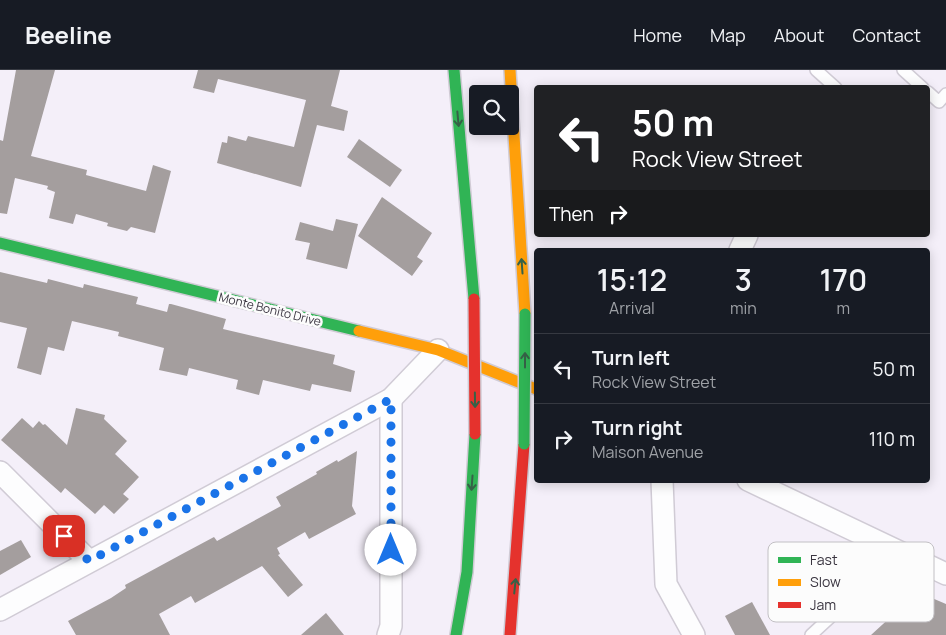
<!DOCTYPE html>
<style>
:root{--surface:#171b24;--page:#242831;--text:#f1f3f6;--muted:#9ea1a6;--line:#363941}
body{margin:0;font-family:Manrope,sans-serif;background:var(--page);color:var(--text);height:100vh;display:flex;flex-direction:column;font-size:19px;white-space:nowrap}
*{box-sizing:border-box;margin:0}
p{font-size:16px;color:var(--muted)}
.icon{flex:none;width:28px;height:28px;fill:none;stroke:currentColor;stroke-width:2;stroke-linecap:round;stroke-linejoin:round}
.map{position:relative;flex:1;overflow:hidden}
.details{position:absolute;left:534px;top:178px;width:396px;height:235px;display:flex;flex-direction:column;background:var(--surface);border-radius:5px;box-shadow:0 2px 12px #0003}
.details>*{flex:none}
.banner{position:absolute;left:534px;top:15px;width:396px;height:152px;border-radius:5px;box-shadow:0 2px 12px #0003;background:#202124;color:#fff;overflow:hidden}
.buttons{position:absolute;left:469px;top:15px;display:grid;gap:10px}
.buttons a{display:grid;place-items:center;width:50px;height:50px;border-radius:5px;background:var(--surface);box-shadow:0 2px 12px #0003;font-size:25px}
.pin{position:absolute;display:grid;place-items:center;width:42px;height:42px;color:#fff;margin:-21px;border-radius:10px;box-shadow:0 2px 8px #0006}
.me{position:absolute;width:55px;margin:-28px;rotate:0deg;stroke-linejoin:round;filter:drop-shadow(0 0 4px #0008)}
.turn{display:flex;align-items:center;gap:18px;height:105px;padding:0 15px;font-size:22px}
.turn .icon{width:65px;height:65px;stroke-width:2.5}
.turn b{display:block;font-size:35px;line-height:42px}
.then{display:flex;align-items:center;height:48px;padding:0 15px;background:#0003;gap:10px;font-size:19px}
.eta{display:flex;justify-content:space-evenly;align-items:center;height:85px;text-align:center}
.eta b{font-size:30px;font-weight:600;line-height:35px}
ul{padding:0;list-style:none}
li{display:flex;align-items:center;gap:15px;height:70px;padding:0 15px;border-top:1px solid var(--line)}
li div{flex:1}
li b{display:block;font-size:19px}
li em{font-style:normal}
header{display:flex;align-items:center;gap:30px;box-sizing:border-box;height:70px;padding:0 25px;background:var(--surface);border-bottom:1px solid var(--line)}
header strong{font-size:24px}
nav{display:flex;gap:28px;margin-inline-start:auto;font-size:18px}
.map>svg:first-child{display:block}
.building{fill:#a49e9e}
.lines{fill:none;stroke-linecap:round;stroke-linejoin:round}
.lane-casing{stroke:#d0cbd5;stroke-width:14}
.street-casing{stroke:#d0cbd5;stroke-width:24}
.fast-casing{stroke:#d0cbd5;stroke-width:14}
.slow-casing{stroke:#d0cbd5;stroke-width:14}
.jam-casing{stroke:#d0cbd5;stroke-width:14}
.lane{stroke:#fdfdfe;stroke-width:11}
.street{stroke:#fdfdfe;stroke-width:21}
.fast{stroke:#30b455;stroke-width:11}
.slow{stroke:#ff9f0a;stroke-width:11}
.jam{stroke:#e5322d;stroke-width:11}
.fast-bridge-casing{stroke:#d0cbd5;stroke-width:14;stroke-linecap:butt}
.jam-bridge-casing{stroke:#d0cbd5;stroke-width:14;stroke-linecap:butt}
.fast-bridge{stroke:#30b455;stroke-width:11}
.jam-bridge{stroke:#e5322d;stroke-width:11}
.oneway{stroke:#366147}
.route{stroke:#1a73e8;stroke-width:9;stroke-dasharray:0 16.2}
.labels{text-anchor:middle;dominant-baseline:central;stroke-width:5;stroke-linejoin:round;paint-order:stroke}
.street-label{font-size:12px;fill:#3a3540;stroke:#fcfcfc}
.key{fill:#fcfcfc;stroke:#c2c0c4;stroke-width:1}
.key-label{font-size:14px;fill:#3a3540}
</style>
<header>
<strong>Beeline</strong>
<nav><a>Home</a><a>Map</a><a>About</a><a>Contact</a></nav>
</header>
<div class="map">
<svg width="946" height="565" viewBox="0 0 946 565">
<rect width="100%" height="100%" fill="#f4eff9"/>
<g class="building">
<path d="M16 0H55L31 86 87 100 86 105 146 121 153 95 171 101 155 163 131 157 127 161 107 156 108 153 76 144 73 154 49 148 55 122 47 119 48 116 15 108 7 144 0 143V70L3 71Z"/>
<path d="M198 0H340L331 36 348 41 344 61 317 55 301 117 217 93 222 72 227 73 228 66 246 71 248 66 294 77 306 30 218 9 214 23 193 18Z"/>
<path d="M359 69 402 100 390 117 347 87Z"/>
<path d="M382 127 432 163 417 187 423 191 412 206 358 166Z"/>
<path d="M336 149 358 154 347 199 306 189 310 173 295 170 300 152 333 161Z"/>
<path d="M0 202 47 213 48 209 83 218 84 214 138 227 136 234 167 242 169 234H171L226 249 223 259 335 285 333 294 355 301 351 322 312 314 310 321 263 310 259 325 236 319 238 310 189 298 187 306 159 300 164 278 118 266 119 262 72 251 64 281 48 277 41 305 17 298 27 258 0 252Z"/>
<path d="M76 338 105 345 104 349 127 371 115 384 139 407 123 424 129 429 114 444 104 435 95 444 65 418 61 423 1 370 22 348 33 358 39 351 43 355 45 354 67 375Z"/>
<path d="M357 381 352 436 356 444 309 469 305 462 277 478 280 484 278 485 303 515 288 527 262 496 195 533 191 526 159 544 170 565H76L68 551 111 528 126 518 125 515 184 483 214 467 217 471 281 436 276 427 317 404 316 402 337 390 338 392Z"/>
<path d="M21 470 31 487 0 505V481Z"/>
<path d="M892 511 946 534V565H871L894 544 877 525Z"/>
<path d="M752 532 770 565H735L725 546Z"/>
<path d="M326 543 344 565H301Z"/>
</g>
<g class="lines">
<g class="lane-casing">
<g id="lane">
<path d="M816 0 836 18"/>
<path d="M903 0 923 18"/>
<path d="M928 22 939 32 946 24"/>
<path d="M811 565 873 508 891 477"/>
</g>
</g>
<g class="street-casing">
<g id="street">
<path d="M740 180 747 165"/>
<path d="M0 402 89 491"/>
<path d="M662 410 666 514 694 565"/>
<path d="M748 410 946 504"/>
<path d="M0 540 391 329 438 280"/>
<path d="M388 565 391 556V329"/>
</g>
</g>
<g class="fast-casing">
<g id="fast">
<path d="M454 0 474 229"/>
<path d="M0 173 359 261"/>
<path d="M456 565 467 502 475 364"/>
</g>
</g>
<g class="slow-casing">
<g id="slow">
<path d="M510 0 525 244"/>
<path d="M359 261 438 280 536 319"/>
</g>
</g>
<g class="jam-casing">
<path id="jam" d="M510 565 524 374"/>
</g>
<use href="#lane" class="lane"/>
<use href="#street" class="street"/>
<use href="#fast" class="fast"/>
<use href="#slow" class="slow"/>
<use href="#jam" class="jam"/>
<g class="fast-bridge-casing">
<path id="fast-bridge" d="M524 374 525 244"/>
</g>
<g class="jam-bridge-casing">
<path id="jam-bridge" d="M474 229 475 364"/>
</g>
<use href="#fast-bridge" class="fast-bridge"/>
<use href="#jam-bridge" class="jam-bridge"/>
</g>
<defs><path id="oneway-shaft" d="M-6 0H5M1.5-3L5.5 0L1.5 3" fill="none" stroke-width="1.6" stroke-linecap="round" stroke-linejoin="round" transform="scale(1.25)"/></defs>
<g class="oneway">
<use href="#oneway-shaft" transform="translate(458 49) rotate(85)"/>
<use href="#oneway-shaft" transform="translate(522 196) rotate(-94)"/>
<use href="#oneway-shaft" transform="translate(525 290) rotate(-90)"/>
<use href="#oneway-shaft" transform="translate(475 330) rotate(89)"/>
<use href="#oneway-shaft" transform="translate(472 413) rotate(94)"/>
<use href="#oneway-shaft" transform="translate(515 516) rotate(-84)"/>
</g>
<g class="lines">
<path class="route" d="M64 466 89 491 391 329V480"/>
</g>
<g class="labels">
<g class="street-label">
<text transform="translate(270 239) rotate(14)">Monte Bonito Drive</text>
</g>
</g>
<rect x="768" y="472" width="166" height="80" rx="8" class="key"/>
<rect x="778" y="487" width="23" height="6" fill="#30b455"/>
<rect x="778" y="509" width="23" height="7" fill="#ff9f0a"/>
<rect x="778" y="532" width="23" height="6" fill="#e5322d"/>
<g class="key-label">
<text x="810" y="495">Fast</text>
<text x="810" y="517">Slow</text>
<text x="810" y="540">Jam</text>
</g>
</svg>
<div class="buttons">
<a><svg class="icon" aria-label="search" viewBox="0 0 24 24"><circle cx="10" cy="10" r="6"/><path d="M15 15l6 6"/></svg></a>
</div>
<div class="pin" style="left:64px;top:466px;background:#d93025"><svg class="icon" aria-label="arrive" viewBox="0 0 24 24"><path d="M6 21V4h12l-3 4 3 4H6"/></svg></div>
<svg class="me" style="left:391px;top:480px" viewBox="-20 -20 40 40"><circle r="19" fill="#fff"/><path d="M0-13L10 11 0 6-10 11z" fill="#1a73e8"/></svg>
<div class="banner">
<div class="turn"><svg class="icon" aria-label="left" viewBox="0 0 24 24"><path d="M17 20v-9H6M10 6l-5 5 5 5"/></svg><div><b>50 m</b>Rock View Street</div></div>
<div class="then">Then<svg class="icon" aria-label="right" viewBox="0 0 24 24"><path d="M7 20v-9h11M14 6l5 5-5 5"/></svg></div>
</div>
<section class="details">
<div class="eta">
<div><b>15:12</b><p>Arrival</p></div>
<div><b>3</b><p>min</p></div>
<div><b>170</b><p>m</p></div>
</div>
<ul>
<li><svg class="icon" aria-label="left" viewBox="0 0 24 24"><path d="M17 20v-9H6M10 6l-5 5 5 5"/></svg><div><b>Turn left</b><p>Rock View Street</p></div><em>50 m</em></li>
<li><svg class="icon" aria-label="right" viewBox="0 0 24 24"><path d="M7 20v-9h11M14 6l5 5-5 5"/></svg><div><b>Turn right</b><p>Maison Avenue</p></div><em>110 m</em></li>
</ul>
</section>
</div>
